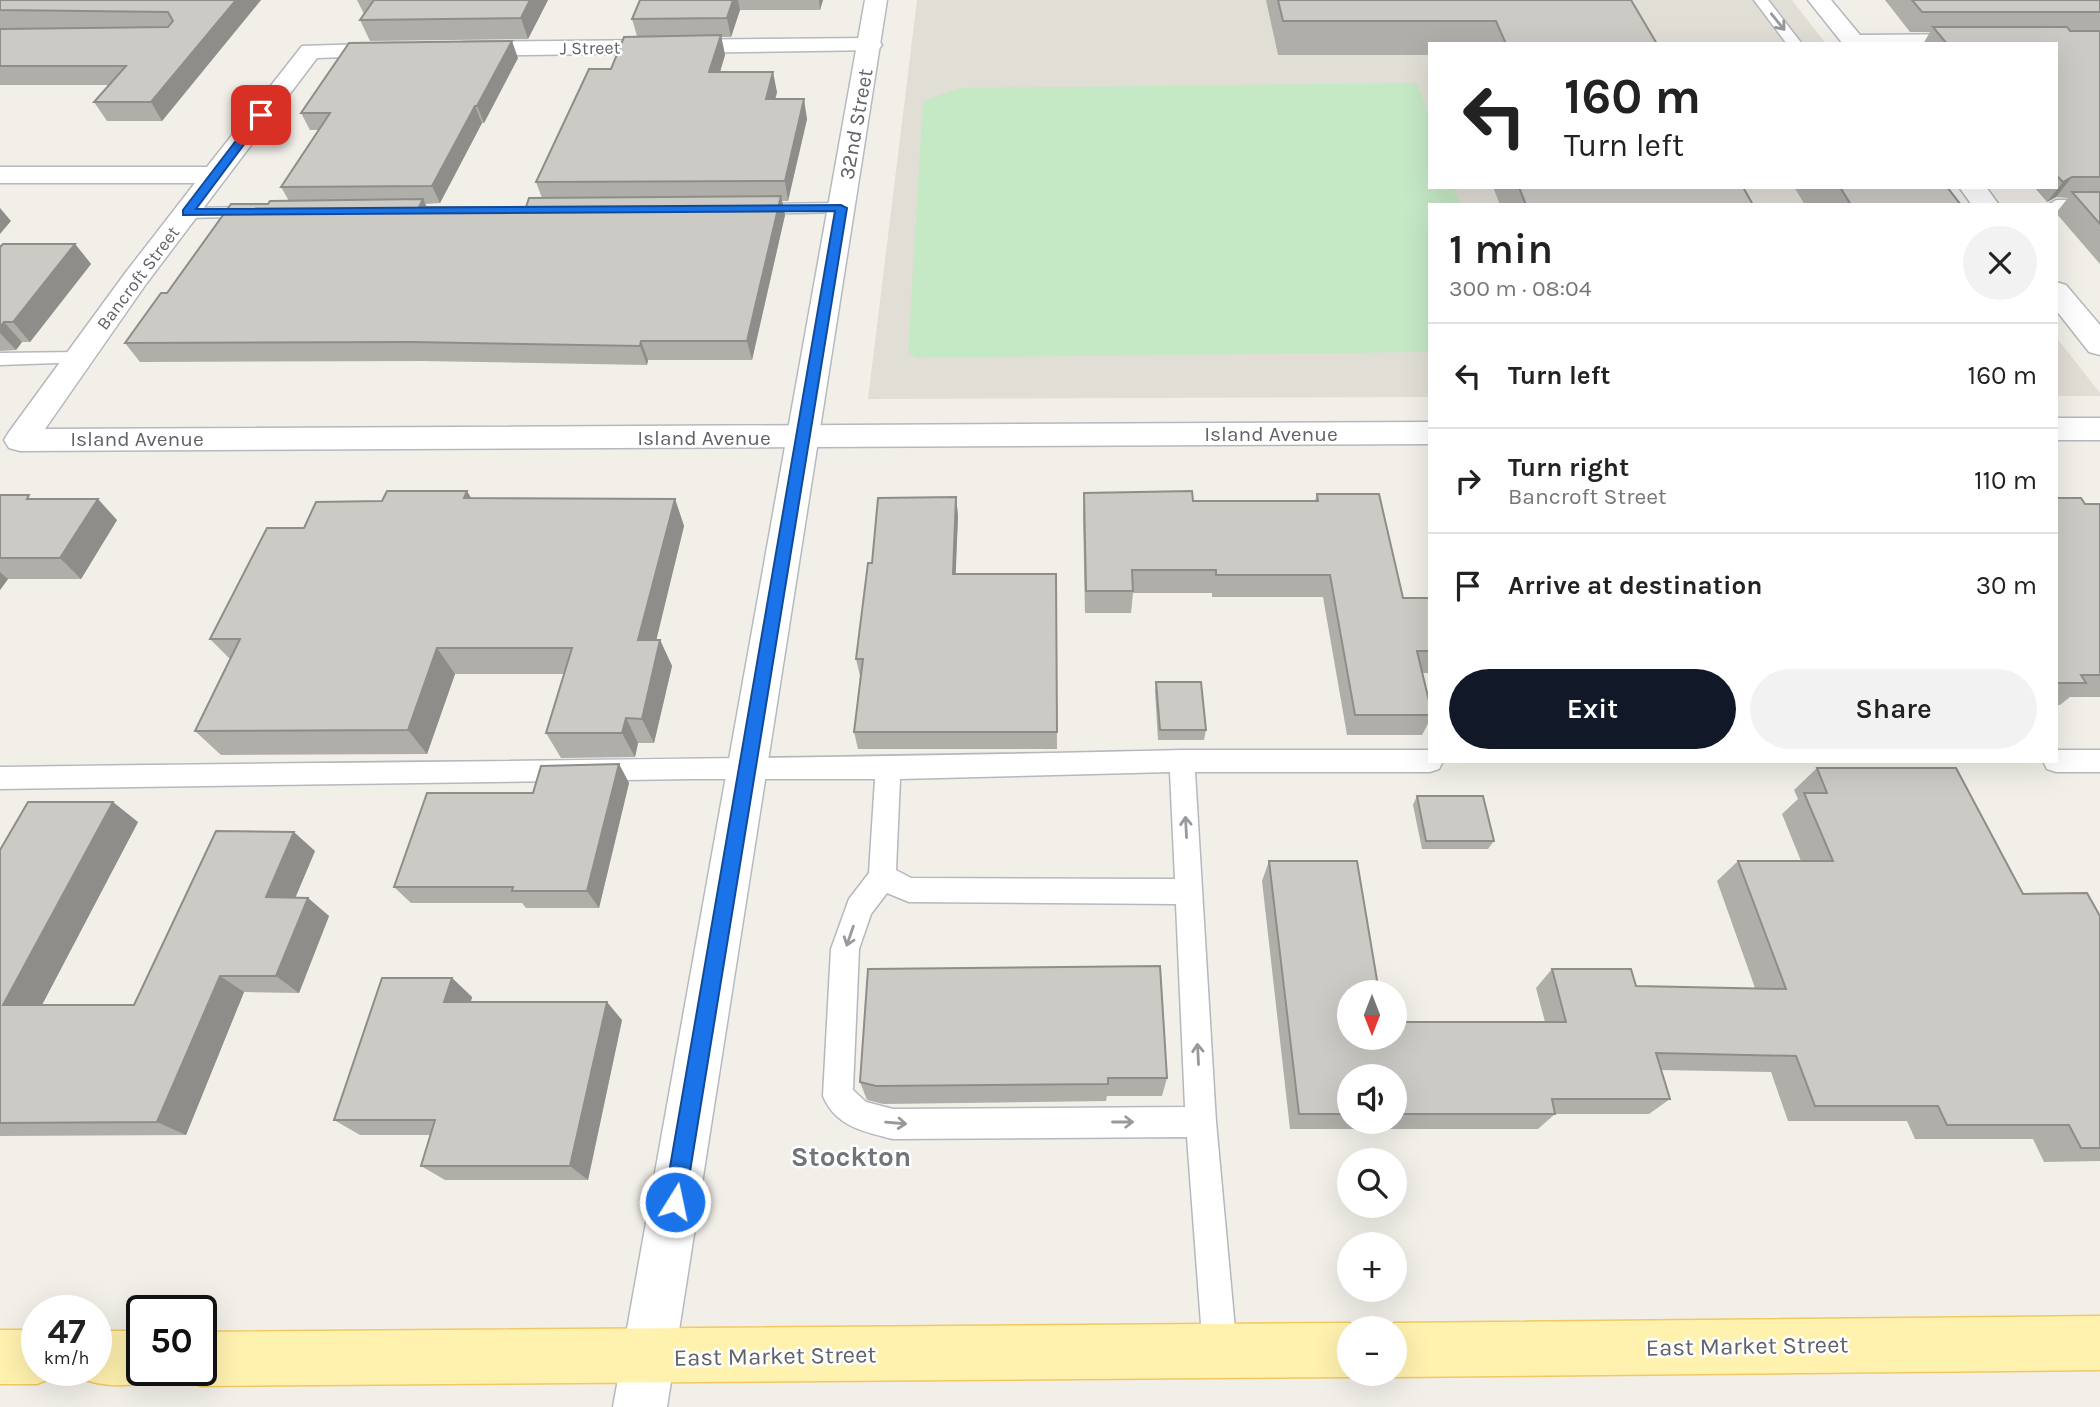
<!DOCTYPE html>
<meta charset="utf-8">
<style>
:root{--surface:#fff;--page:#f2f2f2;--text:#222;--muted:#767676;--line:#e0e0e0;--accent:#111827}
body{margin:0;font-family:Karla,sans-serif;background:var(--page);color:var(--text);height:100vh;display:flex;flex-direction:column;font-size:26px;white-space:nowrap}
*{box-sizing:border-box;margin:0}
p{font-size:23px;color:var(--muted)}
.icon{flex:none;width:38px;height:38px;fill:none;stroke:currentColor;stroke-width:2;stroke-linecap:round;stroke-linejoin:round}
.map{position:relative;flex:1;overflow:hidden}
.panel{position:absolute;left:1428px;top:203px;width:630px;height:560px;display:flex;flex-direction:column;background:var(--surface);border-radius:0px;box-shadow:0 7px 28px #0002}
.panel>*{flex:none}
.top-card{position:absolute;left:1428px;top:42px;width:630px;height:147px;border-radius:0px;box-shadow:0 7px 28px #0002;background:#fff;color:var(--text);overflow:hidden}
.needle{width:46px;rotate:180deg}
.buttons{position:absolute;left:1337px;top:980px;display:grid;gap:14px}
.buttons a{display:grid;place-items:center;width:70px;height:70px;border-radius:50%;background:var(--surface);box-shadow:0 7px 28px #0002;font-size:35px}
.speed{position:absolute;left:21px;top:1295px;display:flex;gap:14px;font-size:35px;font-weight:700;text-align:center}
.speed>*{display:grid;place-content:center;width:91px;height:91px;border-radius:50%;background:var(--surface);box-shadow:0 7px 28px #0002;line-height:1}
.speed small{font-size:18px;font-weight:400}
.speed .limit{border:4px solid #111;border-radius:10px;background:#fff;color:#111}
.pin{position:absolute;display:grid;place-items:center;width:60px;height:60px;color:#fff;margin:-30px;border-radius:14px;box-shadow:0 4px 10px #0006}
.me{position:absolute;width:77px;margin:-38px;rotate:10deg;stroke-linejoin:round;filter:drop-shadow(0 0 5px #0008)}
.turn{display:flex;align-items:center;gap:24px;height:147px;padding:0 21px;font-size:32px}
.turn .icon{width:91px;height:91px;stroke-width:2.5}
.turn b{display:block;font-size:49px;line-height:60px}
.round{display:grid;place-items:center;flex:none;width:74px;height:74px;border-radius:37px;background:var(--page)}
.head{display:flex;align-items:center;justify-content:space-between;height:119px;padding:0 21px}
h1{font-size:42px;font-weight:600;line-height:52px}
.action{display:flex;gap:14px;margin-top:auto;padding:14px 21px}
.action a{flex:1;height:80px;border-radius:42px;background:var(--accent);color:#fff;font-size:28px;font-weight:600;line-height:80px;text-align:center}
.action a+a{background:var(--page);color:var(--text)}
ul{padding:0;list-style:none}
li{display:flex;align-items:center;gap:21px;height:105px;padding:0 21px;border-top:2px solid var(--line)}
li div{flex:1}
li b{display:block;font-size:26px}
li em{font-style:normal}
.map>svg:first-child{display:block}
.education{fill:#e1ded6}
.green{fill:#c5e8c5}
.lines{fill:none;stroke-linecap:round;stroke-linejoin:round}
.lane-casing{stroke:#b5b8bc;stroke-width:3}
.street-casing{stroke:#b5b8bc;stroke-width:3}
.secondary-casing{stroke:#b6babf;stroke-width:3}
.primary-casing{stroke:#f2c960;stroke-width:3}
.lane{fill:#fff;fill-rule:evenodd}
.street{fill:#fff;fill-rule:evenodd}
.secondary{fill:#fff;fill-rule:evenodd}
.primary{fill:#fff2af;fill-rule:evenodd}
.wall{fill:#afaea9;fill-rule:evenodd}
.shaded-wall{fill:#8f8d8a}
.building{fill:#cccac5;stroke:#8f8d8a;stroke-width:2}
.oneway{stroke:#979a9d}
.route{fill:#1a73e8;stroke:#114b97;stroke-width:2}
.labels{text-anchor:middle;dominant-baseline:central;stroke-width:5;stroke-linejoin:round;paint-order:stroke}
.far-street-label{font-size:18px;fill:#5f6368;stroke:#fff}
.street-label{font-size:21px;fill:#5f6368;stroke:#fff}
.near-street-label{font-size:24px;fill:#5f6368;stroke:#fff}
.near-quarter-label{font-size:28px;font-weight:bold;fill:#70757a;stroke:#fff}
</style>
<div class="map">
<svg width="2100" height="1407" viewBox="0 0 2100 1407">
<rect width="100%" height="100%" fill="#f1efe8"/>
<g class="education">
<path d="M917 0H1792L1826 44H1430V187H1939L1952 205H1430V397L868 399Z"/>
<path d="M2056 337 2100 393V396H2056Z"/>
</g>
<path class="green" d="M1417 83 1430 119V187H1454L1460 205H1430V352L916 358 908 352 923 101 960 88Z"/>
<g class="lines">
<g class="lane-casing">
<g id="lane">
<path d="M1754 0H1768L1802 44H1787Z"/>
<path d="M2056 200H2100V210H2056V205H2048Z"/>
<path d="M841 203 847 204 850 208 847 212 751 214 742 209 751 204Z"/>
<path d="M256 207 262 208 265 212 262 216 187 218 178 213 187 208Z"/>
<path d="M78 352 85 354 88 358 85 362 0 365V353Z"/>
<path d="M1182 750H1430V761H1443L1439 769 1430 772H1195L1216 1122 1237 1351 1232 1363 1220 1368 1208 1363 1203 1351 1187 1137 893 1139C864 1132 835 1126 823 1096L831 949 849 899 869 873 875 779H692L0 789V767C394 761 788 760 1182 750ZM1170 772 1175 879 911 878 896 870 900 779ZM887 893 909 902 1176 904 1185 1107 893 1109 866 1102 853 1090 859 949 871 914Z"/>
<path d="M2056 750H2100V772H2056L2047 769 2043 761H2056Z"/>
</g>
</g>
<g class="street-casing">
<g id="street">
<path d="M1808 0H1831L1860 35 1975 34 1983 36 1987 41 1985 44H1843Z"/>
<path d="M870 38 878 40 882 45 878 50 464 56 456 54 452 49 456 44 464 42Z"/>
<path d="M397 43 405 45 409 50 405 55 317 58 146 284 45 429 1430 422V444L20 451 9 448 4 440 9 432 126 272 195 183H0V167H207L302 46Z"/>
<path d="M1959 187H1986L1999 205H1972Z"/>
<path d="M2056 282 2066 285 2100 325V355L2089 352 2056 310Z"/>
<rect x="2056" y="418" width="44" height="22"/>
</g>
</g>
<g class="secondary-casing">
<path id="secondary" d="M865 0H887L667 1407H613Z"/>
</g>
<g class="primary-casing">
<g id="primary">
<path d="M2100 1316V1370L1395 1377 1388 1374H1395V1328H1383L1395 1323Z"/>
<path d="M1349 1323 1361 1328H1349V1374H1356L1349 1377 201 1386 182 1378 179 1370H201V1332Z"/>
<path d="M0 1330H37V1370H58L56 1376 37 1384H0Z"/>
<path d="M96 1331H142V1370H164L161 1377C134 1388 104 1388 77 1377L74 1370H96Z"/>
</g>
</g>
<use href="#lane" class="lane"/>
<use href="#street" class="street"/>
<use href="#secondary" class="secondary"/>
<use href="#primary" class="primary"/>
</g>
<g class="wall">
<path d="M0 0H261L162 121H107L94 102 109 85H0V29H32L0 28Z"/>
<path d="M357 0H548L528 39 370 41 360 20 364 14Z"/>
<path d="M640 0H823L820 10H740L731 37H721L725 55 720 72 777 92 775 99 807 119 788 201H782L785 215 752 360H648L647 365 423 361 140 362 125 343 167 293 268 204 289 201 281 187 319 130H310L301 113 518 58 484 123H482L440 203 425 204 427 207H526L542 198 536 182 611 69 637 36 632 19Z"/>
<path d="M1266 0H1631L1657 44H1430V55H1278Z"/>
<path d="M1885 0H2100V264L2056 213 2068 198 2056 197 2047 202 2034 187H2056V44H1923L1930 32H1910Z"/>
<path d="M1493 187H1743L1753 205H1500Z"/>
<path d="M1794 187H1947L1961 205H1805Z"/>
<path d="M75 244 91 264 30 342H22L16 350 0 351V247Z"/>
<path d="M1084 493 1193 501H1315L1317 494 1403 598H1430V673H1422L1430 705V720L1422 735H1347L1323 597H1212V593H1133L1131 613H1085L1083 516Z"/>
<path d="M0 495 33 499 117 520 81 579H8L0 590Z"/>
<path d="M956 497 958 516 955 574H1056L1057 749H858L854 732 860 676 856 659 872 563Z"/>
<path d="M471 498 675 499 684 526 656 640H660L672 666 654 743H638L635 757 561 758 546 733 564 674H455L427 754 221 755 195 731 230 659 210 639 304 528 382 501Z"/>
<path d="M2056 498 2085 504H2100V697H2070L2060 705H2056Z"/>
<path d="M1156 682 1206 730 1204 740H1158L1155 691Z"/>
<path d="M619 764 629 783 599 908H526L522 903H411L394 887 533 793Z"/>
<path d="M1817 768 2023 894 2100 916V1161L2044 1162 2033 1139H1915L1907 1121H1788L1771 1072 1661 1070 1670 1099 1649 1114H1555L1538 1129H1290L1262 881 1269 861 1349 1038 1545 1022 1536 988 1552 969 1636 986 1755 988 1717 881 1738 861H1801L1782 814 1798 799 1794 790ZM1349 1076H1395V1122H1349Z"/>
<path d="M1417 796 1494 841 1488 849H1422L1413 805Z"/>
<path d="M138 822 42 1005H134L315 851 295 898H308L329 916 299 993 244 992 186 1135 0 1136V850Z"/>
<path d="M868 969 1167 1078 1162 1096H1107L1106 1101 883 1104 867 1100 860 1082Z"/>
<path d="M452 978 472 997 471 1002 622 1020 588 1180H445L421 1166 430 1135H360L334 1120Z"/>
</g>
<g class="shaded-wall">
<path d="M236 0H261L162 121 151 102Z"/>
<path d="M530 0H548L528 39 521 18Z"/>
<path d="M733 0H738L740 10 731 37 727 18Z"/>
<path d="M819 0H823L820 10Z"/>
<path d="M721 35 725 55 714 92 709 72Z"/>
<path d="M512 41 518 58 484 123 477 106Z"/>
<path d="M773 72 777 92 770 119 766 99Z"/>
<path d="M804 99 807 119 788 201 785 181Z"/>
<path d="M475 106 482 123 440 203 432 186Z"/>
<path d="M2072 177 2056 197 2047 202 2063 182Z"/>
<path d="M781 196 785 215 752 360 747 341Z"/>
<path d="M423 199 432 218 419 207Z"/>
<path d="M0 208 11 221 0 234Z"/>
<path d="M75 244 91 264 30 342 13 322Z"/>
<path d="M4 322 22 342 16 350 0 333V327Z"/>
<path d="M641 341 648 360 647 365 640 346Z"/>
<path d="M467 491 483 518 464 498Z"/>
<path d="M956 497 958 516 955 593 953 574Z"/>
<path d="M98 499 117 520 81 579 60 558Z"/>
<path d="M675 499 684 526 650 666 638 640Z"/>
<path d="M0 572 8 579 0 590Z"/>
<path d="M660 640 672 666 654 743 642 719Z"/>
<path d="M437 648 455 674 427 754 408 730Z"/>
<path d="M626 718 638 743 635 757 622 733Z"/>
<path d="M619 764 629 783 599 908 587 891Z"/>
<path d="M113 802 138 822 34 1020 3 1005Z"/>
<path d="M294 832 315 851 288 915 266 897Z"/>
<path d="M308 898 329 916 299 993 276 976Z"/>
<path d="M220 976 244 992 186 1135 157 1122Z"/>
<path d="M452 978 472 997 465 1020 444 1002Z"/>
<path d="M607 1002 622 1020 588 1180 570 1166Z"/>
</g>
<g class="building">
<path d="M0 0H236L151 102H94L126 66H0V29L168 27 173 21 168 12 0 10Z"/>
<path d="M374 0H530L521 18 360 20Z"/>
<path d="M640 0H733L727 18 632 19Z"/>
<path d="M1278 0H1631L1657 44H1506L1496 21H1283Z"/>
<path d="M1912 0H2100V12H1922Z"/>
<path d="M1933 27H2067L2070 31H2100V177H2072L2063 182 2056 175V44H1947Z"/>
<path d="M721 35 709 72H773L766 99H804L785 181 536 182 589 69H611L624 37Z"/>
<path d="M512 41 477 106H475L432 186 281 187 330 113H301L349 43Z"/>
<path d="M1519 187H1743L1753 205H1526Z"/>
<path d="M1840 187H1947L1961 205H1851Z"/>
<path d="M2072 192H2100V224Z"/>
<path d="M781 196 747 341H641L640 346 412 342 125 343 161 293H167L231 204H268L270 201 423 199 419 207H526L529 198Z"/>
<path d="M3 244H75L13 322H4L0 327V247Z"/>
<path d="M387 491H467L464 498 675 499 638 640H660L642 719 626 718 622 733H546L572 648H437L408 730 195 731 240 639H210L267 528H304L316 502 382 501Z"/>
<path d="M1192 491 1193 501H1318L1317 494H1379L1403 598H1430V651H1417L1430 705V715H1355L1330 575H1216V570H1132L1133 591H1086L1084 493Z"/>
<path d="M0 495H29L27 499H98L60 558H0Z"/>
<path d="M956 497 953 574H1056L1057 732H854L863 659H856L868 563H872L878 498Z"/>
<path d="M2056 498H2081L2085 504H2100V675H2081L2086 683H2056Z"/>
<path d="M1156 682H1201L1206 730H1160Z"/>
<path d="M619 764 587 891H512L513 887H394L427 793H533L541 766Z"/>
<path d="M1817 768H1956L2023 894 2087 893 2100 916V1148H2081L2069 1125H1947L1938 1106H1815L1796 1056 1656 1053 1670 1099H1552L1555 1114H1395V1076H1349V1114H1299L1269 861H1357L1379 992H1349V1038H1395V1022H1566L1552 969H1631L1636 986 1786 989 1738 861H1833L1804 793H1827Z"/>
<path d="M1417 796H1483L1494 841H1426Z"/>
<path d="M28 802H113L3 1005H134L216 831 294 832 266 897 308 898 276 976H220L157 1122 0 1123V850Z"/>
<path d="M1160 966 1167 1078H1108V1084L876 1086 860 1082 868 969Z"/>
<path d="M382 978H452L444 1002H607L570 1166H421L435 1120H334Z"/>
</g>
<defs><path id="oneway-shaft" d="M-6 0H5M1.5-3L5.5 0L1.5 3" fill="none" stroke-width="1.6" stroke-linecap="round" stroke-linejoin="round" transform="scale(1.75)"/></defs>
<g class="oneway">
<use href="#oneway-shaft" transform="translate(1778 22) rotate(51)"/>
<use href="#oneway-shaft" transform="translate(1186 827) rotate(-93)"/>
<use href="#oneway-shaft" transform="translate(850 936) rotate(109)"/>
<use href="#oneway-shaft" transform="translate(1198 1054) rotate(-93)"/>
<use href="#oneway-shaft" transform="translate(1123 1122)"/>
<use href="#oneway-shaft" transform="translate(896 1123) rotate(5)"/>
</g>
<path class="route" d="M257 113 266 115 196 209 841 205 847 208 685 1202 682 1209 675 1212 667 1209 664 1202 835 211 183 215V210Z"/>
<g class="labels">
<g class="far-street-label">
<text transform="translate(590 48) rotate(-1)">J Street</text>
<text transform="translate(138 278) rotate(-53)">Bancroft Street</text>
</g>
<g class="street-label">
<text transform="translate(856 124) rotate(-80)">32nd Street</text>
<text x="1271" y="434">Island Avenue</text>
<text x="704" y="438">Island Avenue</text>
<text x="137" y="439">Island Avenue</text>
</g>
<g class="near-street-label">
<text transform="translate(1747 1346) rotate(-1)">East Market Street</text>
<text transform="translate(775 1356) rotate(-1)">East Market Street</text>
</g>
<g class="near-quarter-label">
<text x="851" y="1156">Stockton</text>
</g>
</g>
</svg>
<div class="buttons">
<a><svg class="needle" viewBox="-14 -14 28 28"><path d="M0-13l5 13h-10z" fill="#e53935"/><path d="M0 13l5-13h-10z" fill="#767676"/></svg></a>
<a><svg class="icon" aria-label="sound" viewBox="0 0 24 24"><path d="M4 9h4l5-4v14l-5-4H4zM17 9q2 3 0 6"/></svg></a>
<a><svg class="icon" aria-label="search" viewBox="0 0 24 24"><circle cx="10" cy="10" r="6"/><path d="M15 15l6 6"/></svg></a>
<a>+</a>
<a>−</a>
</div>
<div class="speed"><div>47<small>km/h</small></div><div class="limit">50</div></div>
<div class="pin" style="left:261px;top:115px;background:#d93025"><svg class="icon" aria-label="arrive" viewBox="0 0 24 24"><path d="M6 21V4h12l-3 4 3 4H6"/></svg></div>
<svg class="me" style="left:675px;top:1202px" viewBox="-20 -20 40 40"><circle r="17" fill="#1a73e8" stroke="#fff" stroke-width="3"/><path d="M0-11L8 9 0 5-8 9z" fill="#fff"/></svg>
<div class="top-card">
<div class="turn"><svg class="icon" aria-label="left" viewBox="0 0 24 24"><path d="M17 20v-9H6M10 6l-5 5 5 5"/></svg><div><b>160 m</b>Turn left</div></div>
</div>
<section class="panel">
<div class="head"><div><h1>1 min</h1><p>300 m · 08:04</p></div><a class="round"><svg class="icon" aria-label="close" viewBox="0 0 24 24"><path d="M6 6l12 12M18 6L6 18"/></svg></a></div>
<ul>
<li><svg class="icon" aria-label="left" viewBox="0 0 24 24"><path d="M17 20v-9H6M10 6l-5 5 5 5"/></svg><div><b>Turn left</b></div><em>160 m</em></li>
<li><svg class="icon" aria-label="right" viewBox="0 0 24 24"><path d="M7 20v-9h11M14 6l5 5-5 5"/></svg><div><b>Turn right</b><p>Bancroft Street</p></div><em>110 m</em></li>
<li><svg class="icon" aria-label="arrive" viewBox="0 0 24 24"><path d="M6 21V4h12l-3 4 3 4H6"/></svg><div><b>Arrive at destination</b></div><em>30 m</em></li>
</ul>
<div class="action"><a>Exit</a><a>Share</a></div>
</section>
</div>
